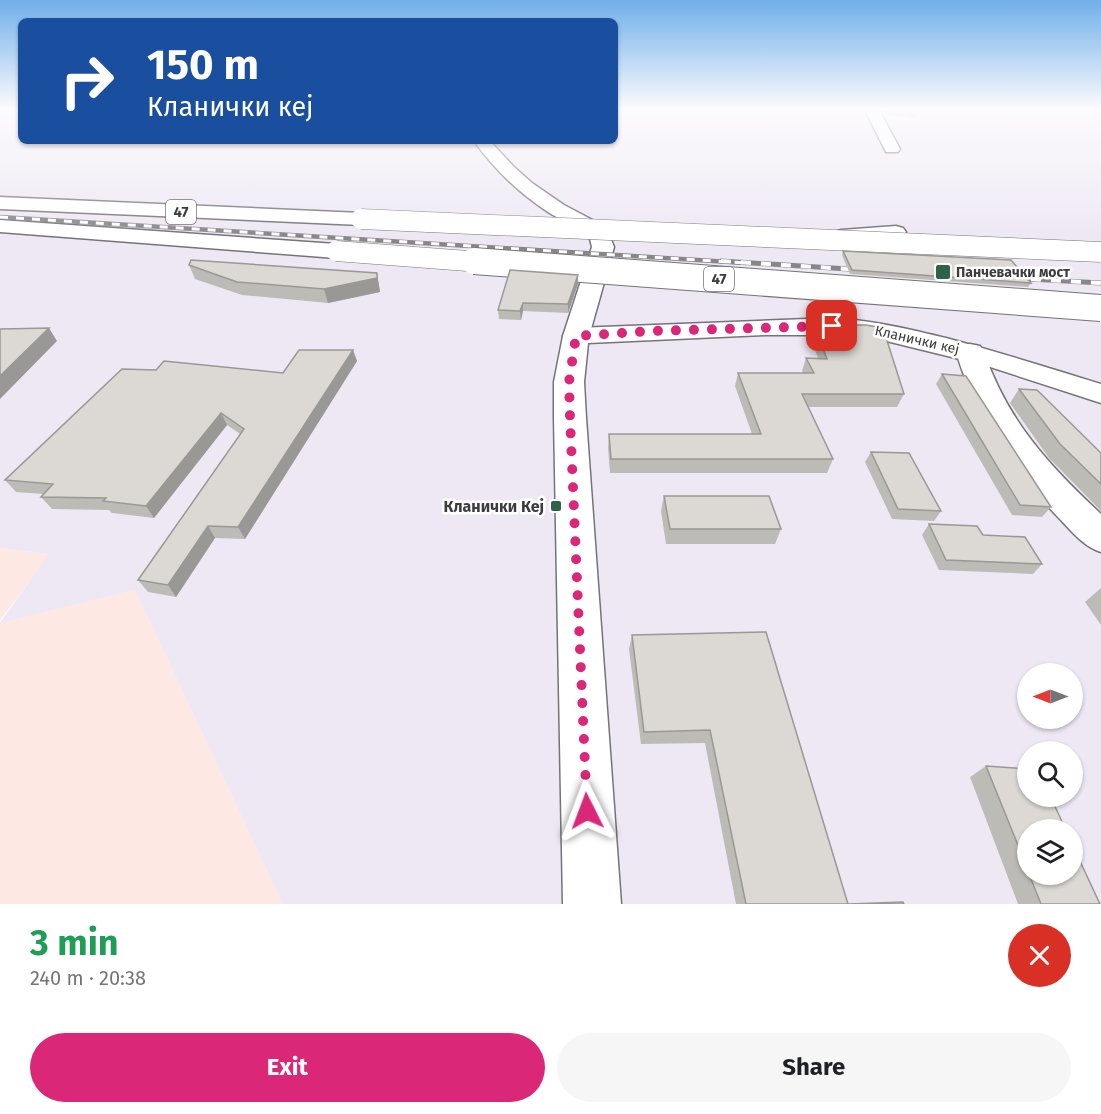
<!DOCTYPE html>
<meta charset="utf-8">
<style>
:root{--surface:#fff;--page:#f6f6f6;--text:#202124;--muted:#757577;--accent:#db2777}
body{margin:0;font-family:"Fira Sans",sans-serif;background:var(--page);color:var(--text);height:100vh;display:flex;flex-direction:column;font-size:22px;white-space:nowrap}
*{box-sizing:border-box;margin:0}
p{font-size:20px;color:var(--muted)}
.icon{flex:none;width:33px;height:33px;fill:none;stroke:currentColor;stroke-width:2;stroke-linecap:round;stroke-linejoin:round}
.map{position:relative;height:904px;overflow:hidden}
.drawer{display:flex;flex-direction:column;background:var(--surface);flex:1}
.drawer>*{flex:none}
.top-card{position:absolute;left:18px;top:18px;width:600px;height:126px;border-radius:9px;box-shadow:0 2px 4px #0004;background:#1a4fa0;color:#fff;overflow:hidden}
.needle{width:39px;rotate:270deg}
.controls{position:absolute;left:1017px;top:663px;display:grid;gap:12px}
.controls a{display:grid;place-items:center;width:66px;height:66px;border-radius:50%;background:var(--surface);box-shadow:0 2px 4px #0004;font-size:30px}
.pin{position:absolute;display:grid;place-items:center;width:51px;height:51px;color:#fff;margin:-26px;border-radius:12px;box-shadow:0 3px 9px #0006}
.me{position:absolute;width:66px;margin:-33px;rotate:357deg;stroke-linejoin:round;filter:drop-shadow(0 0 4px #0008)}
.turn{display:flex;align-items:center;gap:21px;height:126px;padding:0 30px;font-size:27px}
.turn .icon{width:78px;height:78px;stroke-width:2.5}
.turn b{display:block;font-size:42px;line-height:51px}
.round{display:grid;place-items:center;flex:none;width:63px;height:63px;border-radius:32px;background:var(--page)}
.overview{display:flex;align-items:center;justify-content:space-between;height:102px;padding:0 30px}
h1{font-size:36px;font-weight:700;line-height:45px;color:#1e9e55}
.primary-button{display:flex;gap:12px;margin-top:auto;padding:12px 30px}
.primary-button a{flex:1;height:69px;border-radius:36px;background:var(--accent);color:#fff;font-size:24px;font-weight:700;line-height:69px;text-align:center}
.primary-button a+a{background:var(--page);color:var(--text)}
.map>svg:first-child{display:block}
.commercial{fill:#fde8e3}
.built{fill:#eee8f4;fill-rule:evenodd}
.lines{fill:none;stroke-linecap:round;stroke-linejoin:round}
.minor-casing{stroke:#757378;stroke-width:3}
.major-casing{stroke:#757378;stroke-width:3}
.minor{fill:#fff;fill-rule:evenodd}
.major{fill:#fff;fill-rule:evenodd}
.rail-far1-casing{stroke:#888689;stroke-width:4.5}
.rail-casing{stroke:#888689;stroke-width:5}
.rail-far1{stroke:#fff;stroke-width:3;stroke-dasharray:8;stroke-linecap:butt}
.rail{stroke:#fff;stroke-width:4;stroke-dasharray:10;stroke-linecap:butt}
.major-bridge-far1-casing{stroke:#757378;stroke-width:21;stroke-linecap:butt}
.major-bridge-casing{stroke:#757378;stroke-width:28;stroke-linecap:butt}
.major-bridge-far1{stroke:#fff;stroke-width:20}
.major-bridge{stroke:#fff;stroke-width:26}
.wall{fill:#bdbbb6}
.shaded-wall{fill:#9a9894}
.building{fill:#dcd9d4;stroke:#9a9894;stroke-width:1.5}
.route{stroke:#db2777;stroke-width:10;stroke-dasharray:0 18}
.poi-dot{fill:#2f6347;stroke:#fff;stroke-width:2}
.labels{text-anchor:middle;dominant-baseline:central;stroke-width:5;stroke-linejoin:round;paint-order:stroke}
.far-poi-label{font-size:14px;font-weight:bold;fill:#3c3b3d;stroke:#fff;text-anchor:start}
.far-street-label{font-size:14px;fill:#3c3b3d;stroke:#fff}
.shield{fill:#fff;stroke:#767677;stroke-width:1.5}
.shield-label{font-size:15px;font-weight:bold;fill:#3c3b3d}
.poi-label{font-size:16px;font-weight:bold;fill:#3c3b3d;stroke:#fff;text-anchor:end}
</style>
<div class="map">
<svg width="1101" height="904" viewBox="0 0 1101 904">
<rect width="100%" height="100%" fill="#f8f6fb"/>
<g class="commercial">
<path d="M0 548 50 554 0 620Z"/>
<path d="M135 590 283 904H0V623Z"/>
</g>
<path class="built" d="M21 110V141H615V110H1071L1084 115 1101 116V904H283L135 590 0 623 49 554 0 548V111ZM1028 674H1072V718H1028ZM1028 752H1072V796H1028ZM1028 830H1072V874H1028Z"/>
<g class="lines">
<g class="minor-casing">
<g id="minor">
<path d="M865 110H879L900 149 898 152H886Z"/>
<path d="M474 141H490L513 166 532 183 564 205 600 224 608 232 614 247 589 336 585 342 576 344 567 342 563 336 592 247 589 235C576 226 561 220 548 212 519 193 494 169 474 141Z"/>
<path d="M970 344 980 346 984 352C1007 420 1049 466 1101 514V552C1082 546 1070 529 1056 515 1011 467 975 415 956 352L960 346Z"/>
</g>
</g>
<g class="major-casing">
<g id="major">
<path d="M0 197 361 213 368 215 371 219 368 223 361 225 0 209Z"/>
<path d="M0 220 336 244 344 246 347 251 344 256 336 258 0 232Z"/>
<path d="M896 226 903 228 906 232 903 236 841 242 834 240 831 236 834 232 841 230Z"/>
<path d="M832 318C871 320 908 329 946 338 998 352 1049 368 1101 384V403L984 365 862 335H765L588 343 584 382 586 418 621 904H563L554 418V382L563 336 567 330 576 328Z"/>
</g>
</g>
<use href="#minor" class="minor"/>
<use href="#major" class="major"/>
<g class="rail-far1-casing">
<path id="rail-far1" d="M0 217 746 263"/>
</g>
<g class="rail-casing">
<g id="rail">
<path d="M721 261 864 270"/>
<path d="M1011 278 1101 283"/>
</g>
</g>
<use href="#rail-far1" class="rail-far1"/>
<use href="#rail" class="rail"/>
<g class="major-bridge-far1-casing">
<g id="major-bridge-far1">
<path d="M361 219 1101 252"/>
<path d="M336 251 494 263"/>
</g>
</g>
<g class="major-bridge-casing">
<path id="major-bridge" d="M474 261 1101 308"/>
</g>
<use href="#major-bridge-far1" class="major-bridge-far1"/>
<use href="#major-bridge" class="major-bridge"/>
</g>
<g class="wall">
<path d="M882 110H918V111L915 118 884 114Z"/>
<path d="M1091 110H1101V118L1096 116Z"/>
<path d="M843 251 1031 283 1028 287 850 274 842 255Z"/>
<path d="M189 265 377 273 380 292 328 303 242 295 195 279Z"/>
<path d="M578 284 568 313 523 311 521 320 499 319 498 310Z"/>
<path d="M814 325 904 394 897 407H808L833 459 827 473H610L608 448 609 434H752L735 386 738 373H803L802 371 806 358H818L810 337Z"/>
<path d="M353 350 357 361 245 539 215 538 176 597 148 592 138 580 240 434 227 425 154 518 112 513 109 510 52 509 41 497 43 494 16 492 5 480 283 373Z"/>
<path d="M942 374 1051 507 1042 517 1012 515 936 384Z"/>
<path d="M1019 389 1101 453V511L1049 458 1010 403Z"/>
<path d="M871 452 941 511 934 521 892 519 865 462Z"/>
<path d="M664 496 781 529 775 544H666L661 511Z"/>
<path d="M929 524 983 535 1042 564 1033 574 939 570 922 535Z"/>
<path d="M1101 588V625L1085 602Z"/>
<path d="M766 632 848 904H904H736L705 743 641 744 629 649 632 635Z"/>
<path d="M986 766 1028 830V874H1072L1100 904H1018L970 777Z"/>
</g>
<g class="shaded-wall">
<path d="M377 273 380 292 328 303 324 289Z"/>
<path d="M578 275V284L568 313V304Z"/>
<path d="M523 303V311L521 320 520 311Z"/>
<path d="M49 328 57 341 0 399V376Z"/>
<path d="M353 350 357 361 245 539 238 527Z"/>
<path d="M221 413 227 425 154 518 146 506Z"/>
<path d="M208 526 215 538 176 597 168 585Z"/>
</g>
<g class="building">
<path d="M843 251 1011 260 1031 283 852 270Z"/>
<path d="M191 260 377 273V278L324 289 237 282 189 265Z"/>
<path d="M510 270 578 275 568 304 523 303 520 311 498 310Z"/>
<path d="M814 325H866L883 328 904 394H802L833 459H611L609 434H761L738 373H814L806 358 827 359Z"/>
<path d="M49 328 0 376V329Z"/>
<path d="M299 350H353L238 527 208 526 168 585 138 580 244 429 221 413 146 506 103 501 106 498 41 497 53 484 5 480 122 369 156 370 164 361 283 373Z"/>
<path d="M942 374 966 376 1051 507 1020 505Z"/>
<path d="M1019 389 1037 390 1101 453V484L1060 444Z"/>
<path d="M871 452 909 453 941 511 898 509Z"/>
<path d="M664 496H769L781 529H670Z"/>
<path d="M929 524 977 526 983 535 1025 537 1042 564 946 560Z"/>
<path d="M766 632 848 904 903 902 904 904H746L710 730 644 732 632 635Z"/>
<path d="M986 766 1028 769V796H1050L1066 830H1028V870Z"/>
<path d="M1072 844 1100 904H1041L1029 874H1072Z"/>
</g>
<linearGradient id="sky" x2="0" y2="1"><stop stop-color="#70afea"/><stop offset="0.46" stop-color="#fcfbfd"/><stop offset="1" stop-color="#fcfbfd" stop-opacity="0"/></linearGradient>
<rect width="1101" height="237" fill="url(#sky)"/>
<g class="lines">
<path class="route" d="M587 811 570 418 569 382 576 336 653 331 832 326"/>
</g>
<g class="poi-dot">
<rect x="935" y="264" width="16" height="16" rx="3"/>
<rect x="550" y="500" width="12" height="12" rx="3"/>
</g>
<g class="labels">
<g class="far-poi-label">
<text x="956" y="272">Панчевачки мост</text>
</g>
<g class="far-street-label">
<text transform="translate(917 340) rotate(13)">Кланички кеј</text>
</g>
<g class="shield">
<rect x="166" y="200" width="30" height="24" rx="4.5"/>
<rect x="704" y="267" width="30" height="24" rx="4.5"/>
</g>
<g class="shield-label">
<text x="181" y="212">47</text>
<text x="719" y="279">47</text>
</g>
<g class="poi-label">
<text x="544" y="506">Кланички Кеј</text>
</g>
</g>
</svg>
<div class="controls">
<a><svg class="needle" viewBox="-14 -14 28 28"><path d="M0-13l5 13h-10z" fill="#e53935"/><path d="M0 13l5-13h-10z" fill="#757577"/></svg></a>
<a><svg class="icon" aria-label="search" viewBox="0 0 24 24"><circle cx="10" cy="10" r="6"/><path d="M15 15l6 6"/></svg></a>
<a><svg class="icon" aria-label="layers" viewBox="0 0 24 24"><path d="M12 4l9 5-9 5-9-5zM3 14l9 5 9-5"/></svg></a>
</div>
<div class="pin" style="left:832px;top:326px;background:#d93025"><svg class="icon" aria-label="arrive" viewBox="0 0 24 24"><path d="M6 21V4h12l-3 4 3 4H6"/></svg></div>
<svg class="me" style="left:587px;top:811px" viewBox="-20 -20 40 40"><path d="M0-17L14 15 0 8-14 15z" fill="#db2777" stroke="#fff" stroke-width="4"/></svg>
<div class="top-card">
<div class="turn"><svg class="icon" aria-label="right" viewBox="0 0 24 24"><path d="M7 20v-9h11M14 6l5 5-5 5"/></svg><div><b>150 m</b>Кланички кеј</div></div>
</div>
</div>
<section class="drawer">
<div class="overview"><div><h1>3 min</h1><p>240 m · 20:38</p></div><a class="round" style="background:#d93025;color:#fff"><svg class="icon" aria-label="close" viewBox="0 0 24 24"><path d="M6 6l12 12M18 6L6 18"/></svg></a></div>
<div class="primary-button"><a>Exit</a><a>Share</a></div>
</section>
